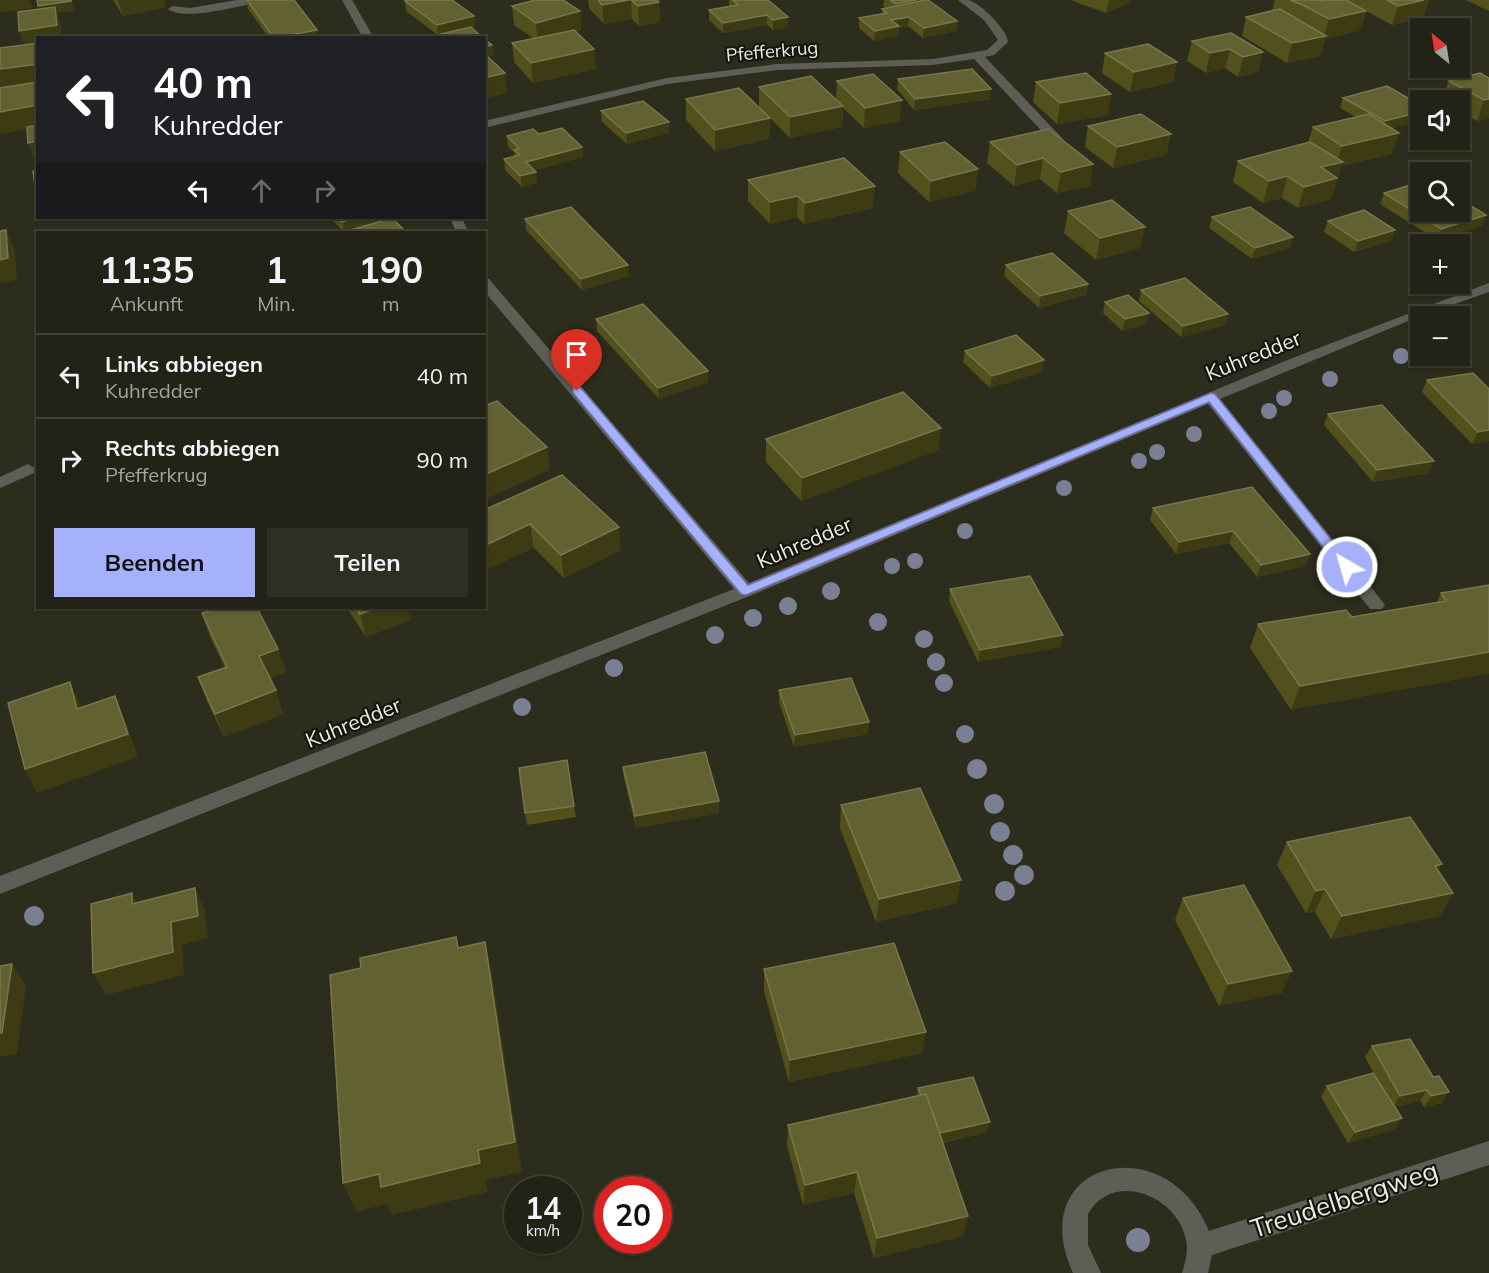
<!DOCTYPE html>
<html lang="de">
<meta charset="utf-8">
<style>
:root{--surface:#222216;--page:#2e2f23;--text:#f1f3f6;--muted:#a2a4a1;--line:#3f3f35;--accent:#a6b1fc}
body{margin:0;font-family:Mulish,sans-serif;background:var(--page);color:var(--text);height:100vh;display:flex;flex-direction:column;font-size:22px;white-space:nowrap}
*{box-sizing:border-box;margin:0}
p{font-size:20px;color:var(--muted)}
.icon{flex:none;width:33px;height:33px;fill:none;stroke:currentColor;stroke-width:2;stroke-linecap:round;stroke-linejoin:round}
.map{position:relative;flex:1;overflow:hidden}
.side{position:absolute;left:36px;top:231px;width:450px;height:378px;display:flex;flex-direction:column;background:var(--surface);border-radius:0px;box-shadow:0 2px 4px #0004,0 0 0 2px var(--line)}
.side>*{flex:none}
.guide{position:absolute;left:36px;top:36px;width:450px;height:183px;border-radius:0px;box-shadow:0 2px 4px #0004,0 0 0 2px var(--line);background:#202124;color:#fff;overflow:hidden}
.needle{width:39px;rotate:330deg}
.tools{position:absolute;left:1410px;top:18px;display:grid;gap:12px}
.tools a{display:grid;place-items:center;width:60px;height:60px;border-radius:0px;background:var(--surface);box-shadow:0 2px 4px #0004,0 0 0 2px var(--line);font-size:30px}
.speed{position:absolute;left:504px;top:1176px;display:flex;gap:12px;font-size:30px;font-weight:700;text-align:center}
.speed>*{display:grid;place-content:center;width:78px;height:78px;border-radius:50%;background:var(--surface);box-shadow:0 2px 4px #0004,0 0 0 2px var(--line);line-height:1}
.speed small{font-size:15px;font-weight:400}
.speed .limit{border:9px solid #d22;background:#fff;color:#111}
.pin{position:absolute;display:grid;place-items:center;width:51px;height:51px;color:#fff;margin:-62px -26px;border-radius:50% 50% 50% 0;rotate:-45deg;box-shadow:0 0 6px #0007}
.pin .icon{rotate:45deg}
.me{position:absolute;width:66px;margin:-33px;rotate:322deg;stroke-linejoin:round;filter:drop-shadow(0 0 4px #0008)}
.turn{display:flex;align-items:center;gap:21px;height:126px;padding:0 18px;font-size:27px}
.turn .icon{width:78px;height:78px;stroke-width:2.5}
.turn b{display:block;font-size:42px;line-height:51px}
.lanes{display:flex;align-items:center;height:57px;padding:0 18px;background:#0003;justify-content:center;gap:30px;direction:ltr}
.lanes .off{opacity:.35}
.eta{display:flex;justify-content:space-evenly;align-items:center;height:102px;text-align:center}
.eta b{font-size:36px;font-weight:700;line-height:42px}
.action{display:flex;gap:12px;margin-top:auto;padding:12px 18px}
.action a{flex:1;height:69px;border-radius:0px;background:var(--accent);color:#111;font-size:24px;font-weight:700;line-height:69px;text-align:center}
.action a+a{background:var(--page);color:var(--text)}
ul{padding:0;list-style:none}
li{display:flex;align-items:center;gap:18px;height:84px;padding:0 18px;border-top:2px solid var(--line)}
li div{flex:1}
li b{display:block;font-size:22px}
li em{font-style:normal}
.map>svg:first-child{display:block}
.lines{fill:none;stroke-linecap:round;stroke-linejoin:round}
.minor{fill:#5e5e57;fill-rule:evenodd}
.tree{fill:#7a7f94}
.wall{fill:#52501b}
.shaded-wall{fill:#3c3b13}
.building{fill:#626131;stroke:#78774c;stroke-width:1.5}
.route{fill:#a6b1fc;stroke:#6c73a4;stroke-width:1.5}
.labels{text-anchor:middle;dominant-baseline:central;stroke-width:4.5;stroke-linejoin:round;paint-order:stroke}
.far-street-label{font-size:18px;fill:#edede3;stroke:#15150e}
.street-label{font-size:21px;fill:#edede3;stroke:#15150e}
.near-street-label{font-size:26px;fill:#edede3;stroke:#15150e}
</style>
<div class="map">
<svg width="1489" height="1273" viewBox="0 0 1489 1273">
<rect width="100%" height="100%" fill="#2d2d1d"/>
<g class="lines">
<g class="minor">
<path d="M237 0H260L255 3C235 7 184 21 168 9L173 6 190 8Z"/>
<path d="M342 0H352L374 38H363Z"/>
<path d="M958 0C961 0 965 0 968 0 981 3 1008 31 1008 42L994 55 985 57 1062 138V144H1054L974 59 933 65 777 70 667 84 484 128V121L667 78 777 64 933 59 987 50 998 40 984 20Z"/>
<path d="M450 218H462L468 232H456Z"/>
<path d="M484 278 489 279 749 583 1295 357 1489 283V292L1420 316 1220 399 1382 601 1385 605 1382 609H1370L1208 404 752 595 0 894V876L734 589 484 291Z"/>
<path d="M28 464 36 469 34 473 0 488V477Z"/>
<path d="M1489 1141V1165L1212 1255 1208 1273H1182C1186 1260 1189 1249 1185 1236 1174 1194 1112 1171 1088 1214V1245L1101 1273H1073C1022 1161 1166 1125 1209 1231Z"/>
</g>
</g>
<g class="tree">
<circle cx="1401" cy="356" r="8"/>
<circle cx="1330" cy="379" r="8"/>
<circle cx="1284" cy="398" r="8"/>
<circle cx="1269" cy="411" r="8"/>
<circle cx="1194" cy="434" r="8"/>
<circle cx="1157" cy="452" r="8"/>
<circle cx="1139" cy="461" r="8"/>
<circle cx="1064" cy="488" r="8"/>
<circle cx="965" cy="531" r="8"/>
<circle cx="915" cy="561" r="8"/>
<circle cx="892" cy="566" r="8"/>
<circle cx="831" cy="591" r="9"/>
<circle cx="788" cy="606" r="9"/>
<circle cx="753" cy="618" r="9"/>
<circle cx="878" cy="622" r="9"/>
<circle cx="715" cy="635" r="9"/>
<circle cx="924" cy="639" r="9"/>
<circle cx="936" cy="662" r="9"/>
<circle cx="614" cy="668" r="9"/>
<circle cx="944" cy="683" r="9"/>
<circle cx="522" cy="707" r="9"/>
<circle cx="965" cy="734" r="9"/>
<circle cx="977" cy="769" r="10"/>
<circle cx="994" cy="804" r="10"/>
<circle cx="1000" cy="832" r="10"/>
<circle cx="1013" cy="855" r="10"/>
<circle cx="1024" cy="875" r="10"/>
<circle cx="1005" cy="891" r="10"/>
<circle cx="34" cy="916" r="10"/>
<circle cx="1138" cy="1240" r="12"/>
</g>
<g class="wall">
<path d="M113 0H164L166 7 123 16Z"/>
<path d="M246 0H294L317 30 318 38H269L248 9Z"/>
<path d="M588 0H657L659 2 660 22 639 26 632 19 604 24 589 8Z"/>
<path d="M729 0H768L788 17V27L773 30 767 25 723 33 709 20V10L729 6Z"/>
<path d="M884 0H918L917 2 957 21 956 31 923 38 908 26 899 28 898 36 874 41 859 28V18L882 14V9L886 8 883 6Z"/>
<path d="M1070 0H1130V2L1106 13Z"/>
<path d="M1275 0H1320L1321 1 1327 0H1429L1423 18 1392 25 1366 11 1360 30 1325 39 1320 56 1287 63 1242 36 1246 17 1272 11Z"/>
<path d="M1466 0H1489V11Z"/>
<path d="M405 1 474 16 475 26 465 28 483 38H432V36L438 35 406 11Z"/>
<path d="M512 6 580 11 581 30 576 32 596 69 533 83 514 62 512 43 533 38 514 25Z"/>
<path d="M1192 41 1263 52 1258 72 1238 77 1225 68 1206 73 1187 61Z"/>
<path d="M1105 53 1173 82 1130 92 1102 73Z"/>
<path d="M1489 78V118L1477 121 1460 111V100H1442L1449 81Z"/>
<path d="M898 79 990 99 914 110 897 89Z"/>
<path d="M837 81 900 121 864 128 843 108 842 127 790 138 759 107V87L836 99Z"/>
<path d="M1036 82 1111 94 1108 115 1057 124 1033 102Z"/>
<path d="M1387 86 1392 129V154L1341 166 1331 199 1298 208 1282 198 1263 203 1233 182 1238 161 1308 142 1313 127 1356 117 1340 108 1343 98Z"/>
<path d="M686 99 770 118 769 139 715 151 686 120Z"/>
<path d="M601 111 669 133 627 144 602 122Z"/>
<path d="M1088 126 1171 134 1166 155 1113 168 1085 147Z"/>
<path d="M1048 129 1090 186 1057 193 1040 179 1014 186 987 163 990 142Z"/>
<path d="M539 134 582 147 583 157 535 170 536 172 537 183 522 187 505 170 504 159 514 157V152L508 147 507 136Z"/>
<path d="M900 152 978 169 975 191 929 202 898 173Z"/>
<path d="M748 180 873 208 804 224 797 217 770 224 748 201Z"/>
<path d="M1384 193 1486 215 1482 226 1437 240 1380 204Z"/>
<path d="M1068 211 1140 248 1096 260 1064 233Z"/>
<path d="M1212 217 1290 248 1252 259 1209 228Z"/>
<path d="M330 218H389V219L344 232Z"/>
<path d="M525 219 629 276 582 290 526 230Z"/>
<path d="M1328 221 1395 230 1391 241 1354 252 1324 232Z"/>
<path d="M1006 265 1088 284 1086 295 1039 308 1004 276Z"/>
<path d="M1141 290 1228 314 1225 325 1181 337 1139 301Z"/>
<path d="M1105 302 1149 313 1146 324 1122 331 1103 313Z"/>
<path d="M596 319 708 371V382L659 399 597 331Z"/>
<path d="M965 351 1042 372 990 388 963 362Z"/>
<path d="M1427 380 1489 389V441L1472 444 1422 392Z"/>
<path d="M1328 414 1429 473 1373 482 1324 425Z"/>
<path d="M766 439 939 450 801 501 766 462Z"/>
<path d="M1153 508 1310 554 1305 566 1257 577 1229 543 1176 554 1150 520Z"/>
<path d="M484 510 621 550 564 578 534 548Z"/>
<path d="M1489 585 1291 710 1250 648 1258 624 1352 617 1437 602 1441 593Z"/>
<path d="M950 589 1060 647 978 662 949 601Z"/>
<path d="M347 608H407L410 620 366 637Z"/>
<path d="M202 613 278 649 286 672 270 678 283 714 224 737 207 701 198 677 225 668 210 637Z"/>
<path d="M779 690 869 722 868 734 794 747 779 702Z"/>
<path d="M623 767 719 801V813L636 828 624 778Z"/>
<path d="M841 805 957 903 876 922 840 828Z"/>
<path d="M574 806 576 817 527 825 525 813Z"/>
<path d="M1287 842 1438 871 1453 893 1440 916 1331 939 1315 912 1306 913 1277 865Z"/>
<path d="M1183 898 1282 993 1219 1006 1175 920Z"/>
<path d="M764 969 922 1053 789 1082 764 991Z"/>
<path d="M1410 1039 1442 1103 1424 1107 1420 1101 1394 1107 1395 1129 1348 1143 1321 1097 1327 1086 1382 1088 1365 1057 1372 1046Z"/>
<path d="M918 1088 987 1132 943 1143 968 1216 963 1236 874 1258 854 1193 803 1205 787 1146 788 1125 917 1096Z"/>
</g>
<g class="shaded-wall">
<path d="M0 0H30L32 8 0 13Z"/>
<path d="M72 0 74 11 57 13 61 27 62 38H38V49L26 50 19 31 41 15 38 6Z"/>
<path d="M118 0H164L166 7 123 16Z"/>
<path d="M631 0 632 19 604 24 602 5Z"/>
<path d="M918 0 917 10 895 14 896 4Z"/>
<path d="M1109 0H1130V2L1106 13Z"/>
<path d="M1424 0H1429L1423 18 1392 25 1398 6Z"/>
<path d="M659 2 660 22 639 26 638 6Z"/>
<path d="M580 11 581 30 538 42 536 23Z"/>
<path d="M1366 11 1360 30 1325 39 1320 56 1287 63 1292 43 1324 36 1329 19Z"/>
<path d="M767 15V25L723 33V23Z"/>
<path d="M474 16 475 26 438 35 437 25Z"/>
<path d="M788 17V27L773 30V20Z"/>
<path d="M909 17 908 26 899 28 898 36 874 41 875 31 891 20Z"/>
<path d="M957 21 956 31 923 38 924 28Z"/>
<path d="M317 30 318 38H277Z"/>
<path d="M492 45 494 55 484 58V47Z"/>
<path d="M594 49 596 69 533 83 531 63Z"/>
<path d="M1230 49 1225 68 1206 73 1210 53Z"/>
<path d="M1263 52 1258 72 1238 77 1243 57Z"/>
<path d="M1177 62 1173 82 1130 92 1134 72Z"/>
<path d="M38 64V85L1 90 0 86V69Z"/>
<path d="M505 73 507 93 484 99V78Z"/>
<path d="M991 89 990 99 914 110 915 99Z"/>
<path d="M1111 94 1108 115 1057 124 1060 103Z"/>
<path d="M1489 99V118L1477 121 1484 100Z"/>
<path d="M902 100 900 121 864 128 865 108Z"/>
<path d="M38 105V127L0 134V112Z"/>
<path d="M843 106 842 127 790 138V117Z"/>
<path d="M1420 112V121L1381 132 1385 121Z"/>
<path d="M770 118 769 139 715 151V130Z"/>
<path d="M669 122V133L627 144 626 133Z"/>
<path d="M1399 133 1392 154 1341 166 1331 199 1298 208 1304 187 1321 167 1337 163 1342 146Z"/>
<path d="M1171 134 1166 155 1113 168 1117 147Z"/>
<path d="M38 141V163L36 164 28 143Z"/>
<path d="M582 147 583 157 527 172 526 162Z"/>
<path d="M1043 158 1040 179 1014 186 1017 165Z"/>
<path d="M1093 164 1090 186 1057 193 1061 172Z"/>
<path d="M978 169 975 191 929 202 931 181Z"/>
<path d="M536 172 537 183 522 187 520 176Z"/>
<path d="M1287 176 1282 198 1263 203 1269 181Z"/>
<path d="M875 186 873 208 804 224 805 203Z"/>
<path d="M798 196 797 217 770 224V202Z"/>
<path d="M1486 215 1482 226 1437 240 1441 229Z"/>
<path d="M356 218H389V219L345 232 342 222Z"/>
<path d="M1145 227 1140 248 1096 260 1100 238Z"/>
<path d="M6 230 15 252 17 280 0 283V260Z"/>
<path d="M1395 230 1391 241 1354 252 1358 241Z"/>
<path d="M1293 237 1290 248 1252 259 1255 248Z"/>
<path d="M628 265 629 276 582 290 581 279Z"/>
<path d="M1088 284 1086 295 1039 308 1040 296Z"/>
<path d="M1149 313 1146 324 1122 331 1125 319Z"/>
<path d="M1228 314 1225 325 1181 337 1183 326Z"/>
<path d="M1044 360 1042 372 990 388 992 376Z"/>
<path d="M708 371V382L659 399 658 388Z"/>
<path d="M941 428 939 450 801 501 802 478Z"/>
<path d="M1489 430V441L1472 444 1478 432Z"/>
<path d="M547 447 550 470 484 500V475Z"/>
<path d="M1434 461 1429 473 1373 482 1377 470Z"/>
<path d="M530 524 534 548 484 571V546Z"/>
<path d="M619 527 621 550 564 578 561 555Z"/>
<path d="M1233 531 1229 543 1176 554 1179 542Z"/>
<path d="M1310 554 1305 566 1257 577 1261 565Z"/>
<path d="M376 608H407L410 620 366 637 360 614Z"/>
<path d="M1063 635 1060 647 978 662 980 650Z"/>
<path d="M278 649 286 672 266 679 259 656Z"/>
<path d="M1489 652V674L1291 710 1300 686Z"/>
<path d="M70 682 81 706 88 733 77 709Z"/>
<path d="M276 690 283 714 224 737 215 714Z"/>
<path d="M115 696 125 720 138 757 37 793 25 769Z"/>
<path d="M869 722 868 734 794 747 795 735Z"/>
<path d="M719 801V813L636 828 635 816Z"/>
<path d="M1442 864 1429 886 1435 866Z"/>
<path d="M961 880 957 903 876 922 879 899Z"/>
<path d="M195 888 205 911 208 938 182 945 184 975 106 995 93 973 171 922Z"/>
<path d="M1325 889 1315 912 1306 913 1316 891Z"/>
<path d="M132 893 143 916 132 904Z"/>
<path d="M1453 893 1440 916 1331 939 1342 916Z"/>
<path d="M485 942 492 974 522 1172 486 1180 488 1192 392 1215 387 1204 356 1212 343 1183 478 1150Z"/>
<path d="M12 964 26 986 17 1054 0 1057V1033Z"/>
<path d="M1292 971 1282 993 1219 1006 1228 984Z"/>
<path d="M926 1032 922 1053 789 1082 790 1060Z"/>
<path d="M1427 1090 1420 1101 1393 1107 1400 1096Z"/>
<path d="M1449 1092 1442 1103 1424 1107 1431 1096Z"/>
<path d="M1402 1118 1395 1129 1348 1143 1355 1132Z"/>
<path d="M990 1122 987 1132 932 1145 934 1135Z"/>
<path d="M857 1172 854 1193 803 1205 805 1185Z"/>
<path d="M968 1216 963 1236 874 1258 877 1238Z"/>
</g>
<g class="building">
<path d="M37 0H71V1L38 6Z"/>
<path d="M247 0H294L317 30 274 38Z"/>
<path d="M409 0H452L474 16 437 25 405 1Z"/>
<path d="M535 0H563L580 11 536 23 512 6Z"/>
<path d="M598 0H629L602 5Z"/>
<path d="M631 0H657L659 2 638 6Z"/>
<path d="M733 0H768L788 17 773 20 767 15 723 23 709 10 738 5Z"/>
<path d="M890 0H916L896 4Z"/>
<path d="M925 0H928L957 21 924 28 909 17 891 20 899 26 875 31 859 18 887 13 882 9Z"/>
<path d="M1290 0H1319L1321 1 1327 0H1346L1366 11 1329 19 1303 5Z"/>
<path d="M1387 0H1424L1398 6Z"/>
<path d="M55 7 57 25 19 31 18 12Z"/>
<path d="M1280 9 1326 36 1292 43 1246 17Z"/>
<path d="M471 27 483 38H433L432 36Z"/>
<path d="M574 30 594 49 531 63 512 43Z"/>
<path d="M1231 33 1263 52 1243 57 1230 49 1210 53 1192 41Z"/>
<path d="M484 39 492 45 484 47Z"/>
<path d="M38 43V64L0 69V48Z"/>
<path d="M1148 44 1177 62 1134 72 1105 53Z"/>
<path d="M484 54H485L505 73 484 78Z"/>
<path d="M972 69 991 89 915 99 898 79Z"/>
<path d="M1086 73 1111 94 1060 103 1036 82Z"/>
<path d="M1480 73 1489 78V99L1484 100 1449 81Z"/>
<path d="M873 74 902 100 865 108 837 81Z"/>
<path d="M811 76 843 106 790 117 759 87Z"/>
<path d="M38 82V105L0 112V88Z"/>
<path d="M1387 86 1420 105V112L1385 121 1343 98Z"/>
<path d="M739 88 770 118 715 130 686 99Z"/>
<path d="M643 101 669 122 626 133 601 111Z"/>
<path d="M1141 114 1171 134 1117 147 1088 126Z"/>
<path d="M1369 114 1399 133 1342 146 1313 127Z"/>
<path d="M38 125V141L28 143 27 127Z"/>
<path d="M562 128 582 147 526 162 536 172 520 176 504 159 520 155 514 150 519 148 507 136 533 129 539 134Z"/>
<path d="M1048 129 1093 164 1061 172 1043 158 1017 165 990 142Z"/>
<path d="M945 142 978 169 931 181 900 152Z"/>
<path d="M1310 142 1343 162 1321 167 1337 178 1304 187 1287 176 1269 181 1238 161Z"/>
<path d="M844 158 875 186 805 203 798 196 770 202 748 180Z"/>
<path d="M38 170V193H36L33 171Z"/>
<path d="M1420 182V212H1460V199L1486 215 1441 229 1384 193Z"/>
<path d="M1112 200 1145 227 1100 238 1068 211Z"/>
<path d="M571 207 628 265 581 279 525 219Z"/>
<path d="M1250 207 1293 237 1255 248 1212 217Z"/>
<path d="M1364 210 1395 230 1358 241 1328 221Z"/>
<path d="M338 218H356L342 222Z"/>
<path d="M392 218 406 232H344Z"/>
<path d="M6 230 8 258 0 260V231Z"/>
<path d="M1052 253 1088 284 1040 296 1006 265Z"/>
<path d="M1185 278 1228 314 1183 326 1141 290Z"/>
<path d="M1128 295 1149 313 1125 319 1105 302Z"/>
<path d="M643 304 708 371 658 388 596 319Z"/>
<path d="M1016 335 1044 360 992 376 965 351Z"/>
<path d="M1473 373 1489 389V430L1478 432 1427 380Z"/>
<path d="M903 392 941 428 802 478 766 439Z"/>
<path d="M497 401 547 447 484 475V406Z"/>
<path d="M1382 405 1434 461 1377 470 1328 414Z"/>
<path d="M562 475 619 527 561 555 530 524 484 546V510Z"/>
<path d="M1252 487 1310 554 1261 565 1233 531 1179 542 1153 508Z"/>
<path d="M1030 576 1063 635 980 650 950 589Z"/>
<path d="M1489 585V652L1300 686 1258 624 1346 610 1352 617 1446 601 1441 593Z"/>
<path d="M219 608H257L278 649 259 656 276 690 215 714 198 677 227 667 202 613Z"/>
<path d="M356 608H376L360 614Z"/>
<path d="M851 678 869 722 795 735 779 690Z"/>
<path d="M70 682 77 709 115 696 128 734 25 769 8 703Z"/>
<path d="M705 752 719 801 635 816 623 767Z"/>
<path d="M567 760 574 806 525 813 519 768Z"/>
<path d="M920 788 961 880 879 899 841 805Z"/>
<path d="M1410 817 1442 864 1435 866 1453 893 1342 916 1325 889 1316 891 1287 842Z"/>
<path d="M1244 885 1292 971 1228 984 1183 898Z"/>
<path d="M195 888 198 916 171 922 173 952 93 973 91 904 132 893V904Z"/>
<path d="M456 937 458 948 485 942 515 1142 478 1150 480 1163 381 1187 379 1174 343 1183 330 975 361 968 360 958Z"/>
<path d="M894 943 926 1032 790 1060 764 969Z"/>
<path d="M12 964 2 1033H0V966Z"/>
<path d="M1410 1039 1433 1077 1439 1076 1449 1092 1431 1096 1427 1090 1400 1096 1372 1046Z"/>
<path d="M1373 1073 1402 1118 1355 1132 1327 1086Z"/>
<path d="M973 1077 990 1122 940 1133 926 1094 921 1095 918 1088Z"/>
<path d="M926 1094 968 1216 877 1238 857 1172 805 1185 788 1125Z"/>
</g>
<path class="route" d="M577 387 581 388 748 585 1211 393 1215 394 1353 567 1351 571H1342L1209 402 746 595 741 594 573 393V388Z"/>
<g class="labels">
<g class="far-street-label">
<text transform="translate(772 51) rotate(-5)">Pfefferkrug</text>
</g>
<g class="street-label">
<text transform="translate(1253 355) rotate(-22)">Kuhredder</text>
<text transform="translate(804 542) rotate(-23)">Kuhredder</text>
<text transform="translate(353 722) rotate(-22)">Kuhredder</text>
</g>
<g class="near-street-label">
<text transform="translate(1344 1199) rotate(-18)">Treudelbergweg</text>
</g>
</g>
</svg>
<div class="tools">
<a><svg class="needle" viewBox="-14 -14 28 28"><path d="M0-13l5 13h-10z" fill="#e53935"/><path d="M0 13l5-13h-10z" fill="#a2a4a1"/></svg></a>
<a><svg class="icon" aria-label="sound" viewBox="0 0 24 24"><path d="M4 9h4l5-4v14l-5-4H4zM17 9q2 3 0 6"/></svg></a>
<a><svg class="icon" aria-label="search" viewBox="0 0 24 24"><circle cx="10" cy="10" r="6"/><path d="M15 15l6 6"/></svg></a>
<a>+</a>
<a>−</a>
</div>
<div class="speed"><div>14<small>km/h</small></div><div class="limit">20</div></div>
<div class="pin" style="left:577px;top:391px;background:#d93025"><svg class="icon" aria-label="arrive" viewBox="0 0 24 24"><path d="M6 21V4h12l-3 4 3 4H6"/></svg></div>
<svg class="me" style="left:1347px;top:567px" viewBox="-20 -20 40 40"><circle r="17" fill="#a6b1fc" stroke="#fff" stroke-width="3"/><path d="M0-11L8 9 0 5-8 9z" fill="#fff"/></svg>
<div class="guide">
<div class="turn"><svg class="icon" aria-label="left" viewBox="0 0 24 24"><path d="M17 20v-9H6M10 6l-5 5 5 5"/></svg><div><b>40 m</b>Kuhredder</div></div>
<div class="lanes"><svg class="icon" aria-label="left" viewBox="0 0 24 24"><path d="M17 20v-9H6M10 6l-5 5 5 5"/></svg><svg class="icon off" aria-label="ahead" viewBox="0 0 24 24"><path d="M12 20V5M6 11l6-6 6 6"/></svg><svg class="icon off" aria-label="right" viewBox="0 0 24 24"><path d="M7 20v-9h11M14 6l5 5-5 5"/></svg></div>
</div>
<section class="side">
<div class="eta">
<div><b>11:35</b><p>Ankunft</p></div>
<div><b>1</b><p>Min.</p></div>
<div><b>190</b><p>m</p></div>
</div>
<ul>
<li><svg class="icon" aria-label="left" viewBox="0 0 24 24"><path d="M17 20v-9H6M10 6l-5 5 5 5"/></svg><div><b>Links abbiegen</b><p>Kuhredder</p></div><em>40 m</em></li>
<li><svg class="icon" aria-label="right" viewBox="0 0 24 24"><path d="M7 20v-9h11M14 6l5 5-5 5"/></svg><div><b>Rechts abbiegen</b><p>Pfefferkrug</p></div><em>90 m</em></li>
</ul>
<div class="action"><a>Beenden</a><a>Teilen</a></div>
</section>
</div>
